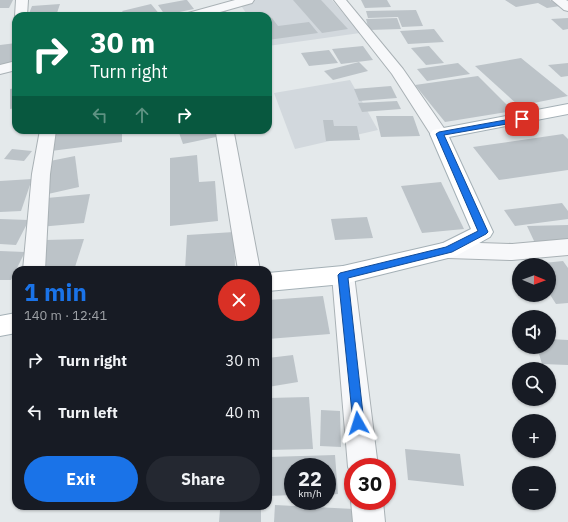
<!DOCTYPE html>
<meta charset="utf-8">
<style>
:root{--surface:#171b24;--page:#242831;--text:#f1f3f6;--muted:#9ea1a6;--accent:#1a73e8}
body{margin:0;font-family:"IBM Plex Sans",sans-serif;background:var(--page);color:var(--text);height:100vh;display:flex;flex-direction:column;font-size:15px;white-space:nowrap}
*{box-sizing:border-box;margin:0}
p{font-size:13px;color:var(--muted)}
.icon{flex:none;width:22px;height:22px;fill:none;stroke:currentColor;stroke-width:2;stroke-linecap:round;stroke-linejoin:round}
.map{position:relative;flex:1;overflow:hidden}
.side{position:absolute;left:12px;top:266px;width:260px;height:244px;display:flex;flex-direction:column;background:var(--surface);border-radius:12px;box-shadow:0 1px 3px #0004}
.side>*{flex:none}
.hud{position:absolute;left:12px;top:12px;width:260px;height:122px;border-radius:12px;box-shadow:0 1px 3px #0004;background:#0b6e4f;color:#fff;overflow:hidden}
.needle{width:26px;rotate:91deg}
.fabs{position:absolute;left:512px;top:258px;display:grid;gap:8px}
.fabs a{display:grid;place-items:center;width:44px;height:44px;border-radius:50%;background:var(--surface);box-shadow:0 1px 3px #0004;font-size:20px}
.speed{position:absolute;left:284px;top:458px;display:flex;gap:8px;font-size:20px;font-weight:700;text-align:center}
.speed>*{display:grid;place-content:center;width:52px;height:52px;border-radius:50%;background:var(--surface);box-shadow:0 1px 3px #0004;line-height:1}
.speed small{font-size:10px;font-weight:400}
.speed .limit{border:6px solid #d22;background:#fff;color:#111}
.pin{position:absolute;display:grid;place-items:center;width:34px;height:34px;color:#fff;margin:-17px;border-radius:8px;box-shadow:0 2px 6px #0006}
.me{position:absolute;width:44px;margin:-22px;rotate:354deg;stroke-linejoin:round;filter:drop-shadow(0 0 3px #0008)}
.turn{display:flex;align-items:center;gap:14px;height:84px;padding:0 12px;font-size:18px}
.turn .icon{width:52px;height:52px;stroke-width:2.5}
.turn b{display:block;font-size:28px;line-height:34px}
.lanes{display:flex;align-items:center;height:38px;padding:0 12px;background:#0003;justify-content:center;gap:20px;direction:ltr}
.lanes .off{opacity:.35}
.round{display:grid;place-items:center;flex:none;width:42px;height:42px;border-radius:21px;background:var(--page)}
.summary{display:flex;align-items:center;justify-content:space-between;height:68px;padding:0 12px}
h1{font-size:24px;font-weight:700;line-height:30px;color:var(--accent)}
.cta{display:flex;gap:8px;margin-top:auto;padding:8px 12px}
.cta a{flex:1;height:46px;border-radius:24px;background:var(--accent);color:#fff;font-size:16px;font-weight:700;line-height:46px;text-align:center}
.cta a+a{background:var(--page);color:var(--text)}
ul{padding:0;list-style:none}
li{display:flex;align-items:center;gap:12px;height:52px;padding:0 12px}
li div{flex:1}
li b{display:block;font-size:15px}
li em{font-style:normal}
.map>svg:first-child{display:block}
.built{fill:#d2d8dd}
.building{fill:#bcc3c8}
.lines{fill:none;stroke-linecap:round;stroke-linejoin:round}
.minor-casing{stroke:#a9b1b5;stroke-width:2}
.major-casing{stroke:#a4b0b6;stroke-width:2}
.minor{fill:#f7f8fa;fill-rule:evenodd}
.major{fill:#fff;fill-rule:evenodd}
.route{fill:#1a73e8;stroke:#114b97}
</style>
<div class="map">
<svg width="568" height="522" viewBox="0 0 568 522">
<rect width="100%" height="100%" fill="#e4e9eb"/>
<g class="built">
<path d="M252 0H332L360 33 268 46V16H248L240 4Z"/>
<path d="M350 80 378 130 295 149 274 93Z"/>
</g>
<g class="building">
<path d="M0 0H13L9 8H0Z"/>
<path d="M185 0H187L194 9 165 15 158 5Z"/>
<path d="M293 0H321L348 29 322 33Z"/>
<path d="M361 0H387L391 7 365 8Z"/>
<path d="M505 0H550L560 6 547 8 538 3 516 7Z"/>
<path d="M60 4 56 16H28L32 6Z"/>
<path d="M151 4 161 16H126L122 11Z"/>
<path d="M224 9 230 16H210L207 12Z"/>
<path d="M416 10 423 26 402 27 398 17 368 18 366 11Z"/>
<path d="M272 18 278 26 309 22 318 33 268 40V19Z"/>
<path d="M397 18 401 29 369 30 366 19Z"/>
<path d="M568 18V29L563 30 551 19Z"/>
<path d="M434 29 444 42 408 44 400 31Z"/>
<path d="M16 43V62L0 65V45Z"/>
<path d="M363 46 373 60 341 64 332 49Z"/>
<path d="M429 46 444 63 426 65 411 48Z"/>
<path d="M329 50 338 63 309 66 301 53Z"/>
<path d="M521 58 568 96 519 106 475 66Z"/>
<path d="M359 62 368 71 333 80 324 71Z"/>
<path d="M458 63 470 74 427 81 417 69Z"/>
<path d="M568 63V76L561 77 548 65Z"/>
<path d="M478 76 513 111 445 122 415 85Z"/>
<path d="M391 86 397 98 359 101 354 89Z"/>
<path d="M16 88V108L10 109V89Z"/>
<path d="M397 101 401 109 362 112 358 103Z"/>
<path d="M376 116H413L420 136 381 137Z"/>
<path d="M323 120H333L334 126H357L360 140 326 141Z"/>
<path d="M47 130H122V142L43 152Z"/>
<path d="M178 130H214L216 137 183 144Z"/>
<path d="M563 134 568 139V170L499 180 473 147Z"/>
<path d="M12 149 32 151 24 161 4 159Z"/>
<path d="M197 155 199 182 215 181 218 221 170 226V158Z"/>
<path d="M75 156 79 187 48 194 45 162Z"/>
<path d="M32 179 21 211 0 212V181Z"/>
<path d="M441 182 464 229 422 233 401 186Z"/>
<path d="M90 194 84 223 39 227 47 198Z"/>
<path d="M562 203 568 211V219L515 226 504 210Z"/>
<path d="M367 217 373 238 335 240 331 219Z"/>
<path d="M0 219 29 220 16 245 0 244Z"/>
<path d="M568 225V242L535 243 527 226Z"/>
<path d="M234 232 235 268 185 270 187 235Z"/>
<path d="M84 239 74 270H33L45 240Z"/>
<path d="M0 251 25 252 11 280H0Z"/>
<path d="M563 261 568 268V303L556 304 549 293V265L534 264Z"/>
<path d="M323 296 330 334 268 339V300Z"/>
<path d="M549 339 568 340V365L542 364 537 347H549Z"/>
<path d="M293 355 298 382 268 387V358Z"/>
<path d="M309 397 313 449 268 450V398Z"/>
<path d="M321 410 340 411 341 447 320 446Z"/>
<path d="M405 449 460 454 464 486 408 480Z"/>
<path d="M335 455 338 494 327 495V467H293V495L268 496V457Z"/>
<path d="M275 505 354 509V522H274Z"/>
<path d="M220 510H261V522H219Z"/>
</g>
<g class="lines">
<g class="minor-casing">
<g id="minor">
<path d="M16 0H28L27 16H16V18L15 16Z"/>
<path d="M235 0H254L252 3 206 16H186L188 13Z"/>
<path d="M334 0H346L403 69 448 134 445 138 439 139 433 138 392 74Z"/>
<path d="M552 0H566L568 1V11L564 10Z"/>
<path d="M16 61V70L0 74V65Z"/>
<path d="M40 130H56L50 174 45 270H23L32 174Z"/>
<path d="M219 130H231L234 133 260 270H238L216 133Z"/>
<path d="M568 239V255L512 260 448 258 440 256 437 250 440 244 448 242 512 244Z"/>
<path d="M343 266 351 269 354 275 378 467H353V478L348 467 332 275 335 269Z"/>
<path d="M353 497V501H383L385 522H353L351 501Z"/>
</g>
</g>
<g class="major-casing">
<g id="major">
<path d="M568 104V114L449 137 493 232 490 237 456 256 343 284 268 291V273L343 266 443 243 471 229 430 134 433 130Z"/>
<path d="M16 313V333L0 336V316Z"/>
</g>
</g>
<use href="#minor" class="minor"/>
<use href="#major" class="major"/>
</g>
<path class="route" d="M522 117 524 118V121L444 135 488 232 486 234 452 252 348 278 364 423 363 427 358 429 354 427 353 423 338 275 340 273 446 247 478 231 436 134 439 132Z"/>
</svg>
<div class="fabs">
<a><svg class="needle" viewBox="-14 -14 28 28"><path d="M0-13l5 13h-10z" fill="#e53935"/><path d="M0 13l5-13h-10z" fill="#9ea1a6"/></svg></a>
<a><svg class="icon" aria-label="sound" viewBox="0 0 24 24"><path d="M4 9h4l5-4v14l-5-4H4zM17 9q2 3 0 6"/></svg></a>
<a><svg class="icon" aria-label="search" viewBox="0 0 24 24"><circle cx="10" cy="10" r="6"/><path d="M15 15l6 6"/></svg></a>
<a>+</a>
<a>−</a>
</div>
<div class="speed"><div>22<small>km/h</small></div><div class="limit">30</div></div>
<div class="pin" style="left:522px;top:119px;background:#d93025"><svg class="icon" aria-label="arrive" viewBox="0 0 24 24"><path d="M6 21V4h12l-3 4 3 4H6"/></svg></div>
<svg class="me" style="left:358px;top:423px" viewBox="-20 -20 40 40"><path d="M0-17L14 15 0 8-14 15z" fill="#1a73e8" stroke="#fff" stroke-width="4"/></svg>
<div class="hud">
<div class="turn"><svg class="icon" aria-label="right" viewBox="0 0 24 24"><path d="M7 20v-9h11M14 6l5 5-5 5"/></svg><div><b>30 m</b>Turn right</div></div>
<div class="lanes"><svg class="icon off" aria-label="left" viewBox="0 0 24 24"><path d="M17 20v-9H6M10 6l-5 5 5 5"/></svg><svg class="icon off" aria-label="ahead" viewBox="0 0 24 24"><path d="M12 20V5M6 11l6-6 6 6"/></svg><svg class="icon" aria-label="right" viewBox="0 0 24 24"><path d="M7 20v-9h11M14 6l5 5-5 5"/></svg></div>
</div>
<section class="side">
<div class="summary"><div><h1>1 min</h1><p>140 m · 12:41</p></div><a class="round" style="background:#d93025;color:#fff"><svg class="icon" aria-label="close" viewBox="0 0 24 24"><path d="M6 6l12 12M18 6L6 18"/></svg></a></div>
<ul>
<li><svg class="icon" aria-label="right" viewBox="0 0 24 24"><path d="M7 20v-9h11M14 6l5 5-5 5"/></svg><div><b>Turn right</b></div><em>30 m</em></li>
<li><svg class="icon" aria-label="left" viewBox="0 0 24 24"><path d="M17 20v-9H6M10 6l-5 5 5 5"/></svg><div><b>Turn left</b></div><em>40 m</em></li>
</ul>
<div class="cta"><a>Exit</a><a>Share</a></div>
</section>
</div>
